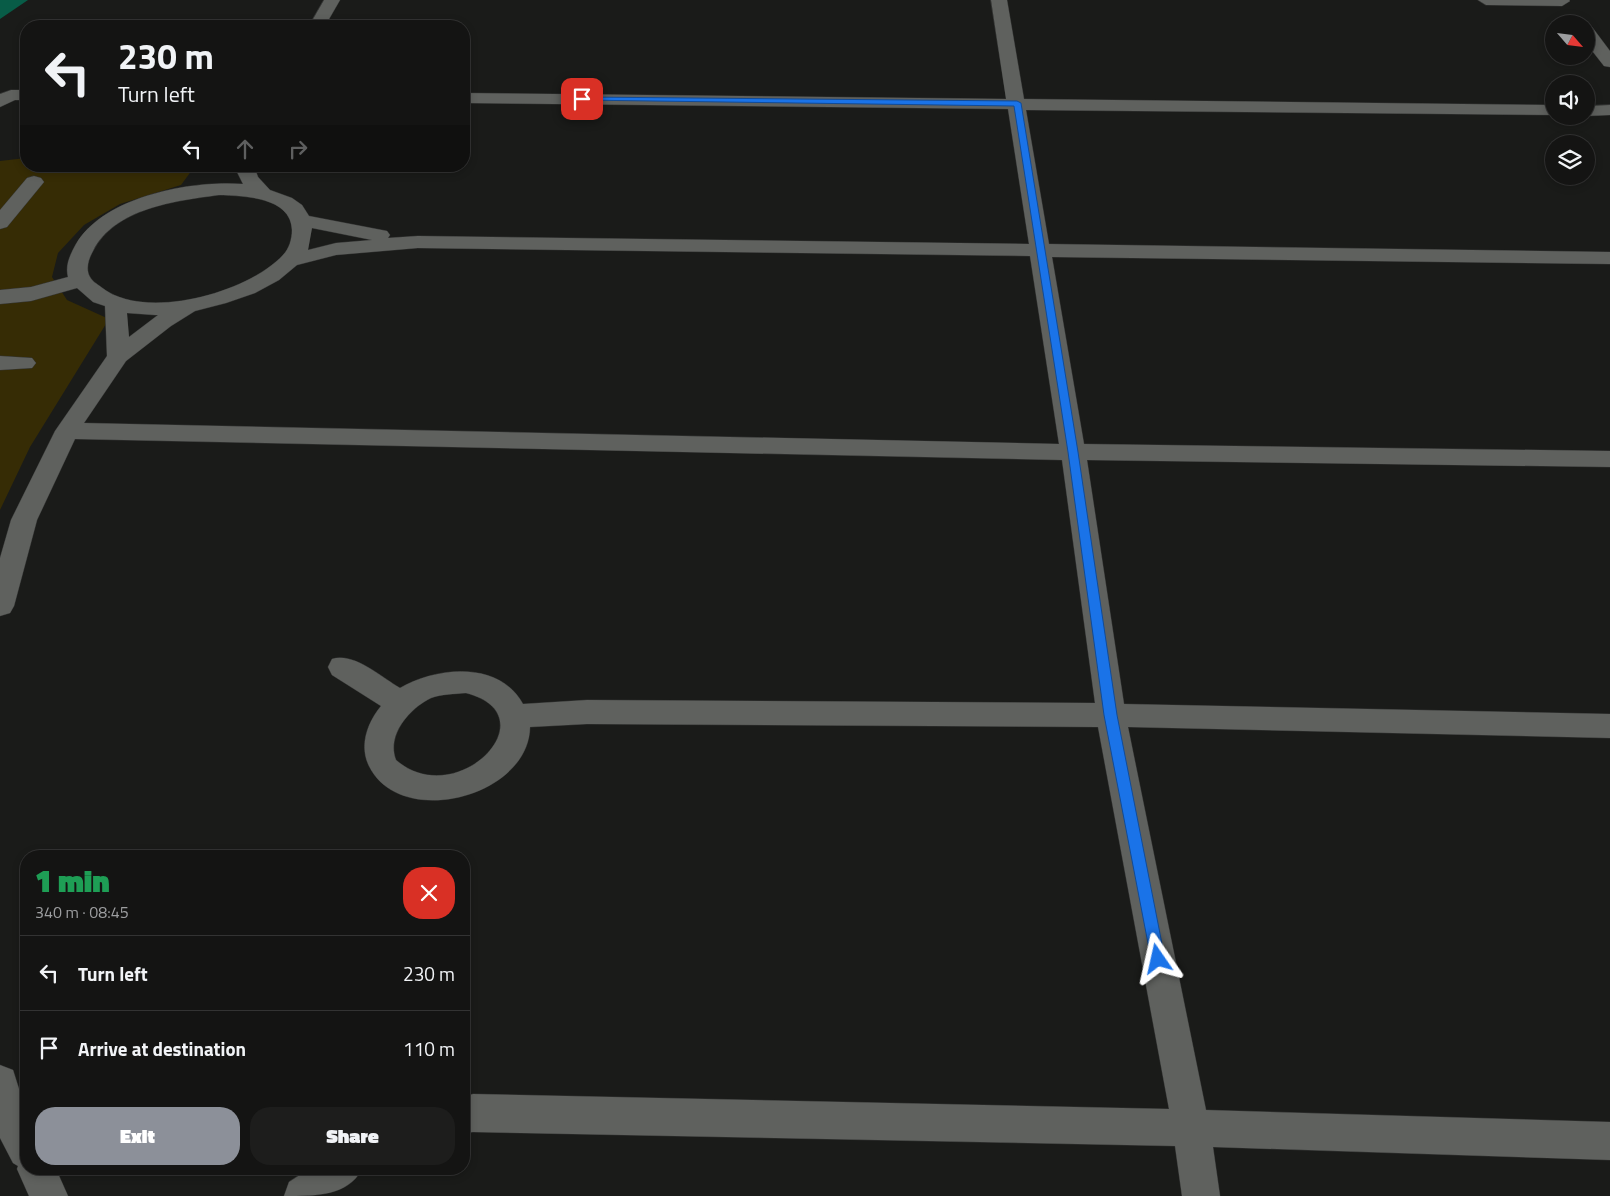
<!DOCTYPE html>
<meta charset="utf-8">
<style>
:root{--surface:#141413;--page:#1d1d1c;--text:#f1f3f6;--muted:#9d9ea0;--line:#333;--accent:#8c9099}
body{margin:0;font-family:"Titillium Web",sans-serif;background:var(--page);color:var(--text);height:100vh;display:flex;flex-direction:column;font-size:19px;white-space:nowrap}
*{box-sizing:border-box;margin:0}
p{font-size:16px;color:var(--muted)}
.icon{flex:none;width:28px;height:28px;fill:none;stroke:currentColor;stroke-width:2;stroke-linecap:round;stroke-linejoin:round}
.map{position:relative;flex:1;overflow:hidden}
.side{position:absolute;left:20px;top:850px;width:450px;height:325px;display:flex;flex-direction:column;background:var(--surface);border-radius:20px;box-shadow:0 2px 8px #0003,0 0 0 1px var(--line)}
.side>*{flex:none}
.hud{position:absolute;left:20px;top:20px;width:450px;height:152px;border-radius:20px;box-shadow:0 2px 8px #0003,0 0 0 1px var(--line);background:#141413;color:var(--text);overflow:hidden}
.needle{width:32px;rotate:118deg}
.buttons{position:absolute;left:1545px;top:15px;display:grid;gap:10px}
.buttons a{display:grid;place-items:center;width:50px;height:50px;border-radius:50%;background:var(--surface);box-shadow:0 2px 8px #0003,0 0 0 1px var(--line);font-size:25px}
.pin{position:absolute;display:grid;place-items:center;width:42px;height:42px;color:#fff;margin:-21px;border-radius:10px;box-shadow:0 2px 8px #0006}
.me{position:absolute;width:55px;margin:-28px;rotate:349deg;stroke-linejoin:round;filter:drop-shadow(0 0 4px #0008)}
.turn{display:flex;align-items:center;gap:18px;height:105px;padding:0 15px;font-size:22px}
.turn .icon{width:65px;height:65px;stroke-width:2.5}
.turn b{display:block;font-size:35px;line-height:42px}
.lanes{display:flex;align-items:center;height:48px;padding:0 15px;background:#0003;justify-content:center;gap:25px;direction:ltr}
.lanes .off{opacity:.35}
.round{display:grid;place-items:center;flex:none;width:52px;height:52px;border-radius:20px;background:var(--page)}
.head{display:flex;align-items:center;justify-content:space-between;height:85px;padding:0 15px}
h1{font-size:30px;font-weight:800;line-height:38px;color:#1e9e55}
.cta{display:flex;gap:10px;margin-top:auto;padding:10px 15px}
.cta a{flex:1;height:58px;border-radius:20px;background:var(--accent);color:#fff;font-size:20px;font-weight:800;line-height:58px;text-align:center}
.cta a+a{background:var(--page);color:var(--text)}
ul{padding:0;list-style:none}
li{display:flex;align-items:center;gap:15px;height:75px;padding:0 15px;border-top:1px solid var(--line)}
li div{flex:1}
li b{display:block;font-size:19px}
li em{font-style:normal}
.map>svg:first-child{display:block}
.green{fill:#362c05}
.water{fill:#085c47}
.lines{fill:none;stroke-linecap:round;stroke-linejoin:round}
.minor-casing{stroke:#333433;stroke-width:1}
.minor{fill:#5f615e;fill-rule:evenodd}
.route{fill:#1a73e8;stroke:#114b97}
</style>
<div class="map">
<svg width="1610" height="1196" viewBox="0 0 1610 1196">
<rect width="100%" height="100%" fill="#1a1b19"/>
<path class="green" d="M26 158V166H195L181 185 120 204 84 225 58 253 52 277 67 300 109 319 30 447 0 510V161Z"/>
<path class="water" d="M0 0H28L0 19Z"/>
<g class="lines">
<g class="minor-casing">
<g id="minor">
<path d="M324 0H340L325 26H309Z"/>
<path d="M991 0H1007L1024 99 1554 105V115L1026 110 1049 244 1610 252V264L1052 257 1084 444 1610 451V467L1087 460 1124 704 1610 714V738L1128 727 1206 1110 1610 1122V1160L1213 1147 1220 1196H1182L1175 1146 473 1132 464 1133V1097L473 1094 1169 1109 1098 727 587 724 530 727C529 797 400 830 369 766 359 746 367 723 381 706L332 675 328 667 332 659C354 652 381 677 400 688 436 667 499 660 523 704L587 700 1095 703 1062 460 75 439 37 520 14 606 10 613 0 616V558L11 520 55 431 107 356 105 306 93 302 77 288 31 301 0 304V290L31 287 68 277C65 265 70 255 76 244 104 196 192 180 243 184L234 166H254L258 177 270 190 292 198 302 205 309 216 387 231 390 235 388 238 418 236 1029 244 1008 109 464 103V93L1006 99ZM219 195C245 196 291 197 292 230 292 239 289 249 283 255 248 293 144 322 101 287 97 284 92 281 90 277 85 269 89 258 93 251 115 208 175 201 219 195ZM312 228 372 240 336 243 308 250ZM418 248 1030 256 1059 444 84 423 126 361 171 326 195 311 226 303 255 293 279 280 297 265 336 255ZM127 313 155 315H158L129 337ZM466 693C552 715 457 813 396 760 386 735 410 708 431 698 441 694 455 694 466 693Z"/>
<path d="M1478 0H1569L1570 1 1562 6 1486 5Z"/>
<path d="M1586 26 1592 27 1610 51V67L1604 66 1586 43Z"/>
<path d="M11 90H26V100H15L0 107V94Z"/>
<path d="M1610 105V115L1586 116H1585L1586 106Z"/>
<path d="M34 176 41 178 44 182 7 227 0 229V210L27 178Z"/>
<path d="M0 356 32 358 36 363 32 368 0 370Z"/>
<path d="M0 1065 13 1070 26 1111V1169H56L68 1196H29L17 1169 18 1166 13 1163 0 1138Z"/>
<path d="M309 1169H362C348 1196 316 1196 284 1196L289 1182Z"/>
</g>
</g>
<use href="#minor" class="minor"/>
</g>
<path class="route" d="M582 97 1017 101 1021 103 1078 452 1117 715 1165 959 1163 964 1158 966 1153 964 1151 959 1104 715 1068 452 1014 106 580 100V97Z"/>
</svg>
<div class="buttons">
<a><svg class="needle" viewBox="-14 -14 28 28"><path d="M0-13l5 13h-10z" fill="#e53935"/><path d="M0 13l5-13h-10z" fill="#9d9ea0"/></svg></a>
<a><svg class="icon" aria-label="sound" viewBox="0 0 24 24"><path d="M4 9h4l5-4v14l-5-4H4zM17 9q2 3 0 6"/></svg></a>
<a><svg class="icon" aria-label="layers" viewBox="0 0 24 24"><path d="M12 4l9 5-9 5-9-5zM3 14l9 5 9-5"/></svg></a>
</div>
<div class="pin" style="left:582px;top:99px;background:#d93025"><svg class="icon" aria-label="arrive" viewBox="0 0 24 24"><path d="M6 21V4h12l-3 4 3 4H6"/></svg></div>
<svg class="me" style="left:1158px;top:959px" viewBox="-20 -20 40 40"><path d="M0-17L14 15 0 8-14 15z" fill="#1a73e8" stroke="#fff" stroke-width="4"/></svg>
<div class="hud">
<div class="turn"><svg class="icon" aria-label="left" viewBox="0 0 24 24"><path d="M17 20v-9H6M10 6l-5 5 5 5"/></svg><div><b>230 m</b>Turn left</div></div>
<div class="lanes"><svg class="icon" aria-label="left" viewBox="0 0 24 24"><path d="M17 20v-9H6M10 6l-5 5 5 5"/></svg><svg class="icon off" aria-label="ahead" viewBox="0 0 24 24"><path d="M12 20V5M6 11l6-6 6 6"/></svg><svg class="icon off" aria-label="right" viewBox="0 0 24 24"><path d="M7 20v-9h11M14 6l5 5-5 5"/></svg></div>
</div>
<section class="side">
<div class="head"><div><h1>1 min</h1><p>340 m · 08:45</p></div><a class="round" style="background:#d93025;color:#fff"><svg class="icon" aria-label="close" viewBox="0 0 24 24"><path d="M6 6l12 12M18 6L6 18"/></svg></a></div>
<ul>
<li><svg class="icon" aria-label="left" viewBox="0 0 24 24"><path d="M17 20v-9H6M10 6l-5 5 5 5"/></svg><div><b>Turn left</b></div><em>230 m</em></li>
<li><svg class="icon" aria-label="arrive" viewBox="0 0 24 24"><path d="M6 21V4h12l-3 4 3 4H6"/></svg><div><b>Arrive at destination</b></div><em>110 m</em></li>
</ul>
<div class="cta"><a>Exit</a><a>Share</a></div>
</section>
</div>
